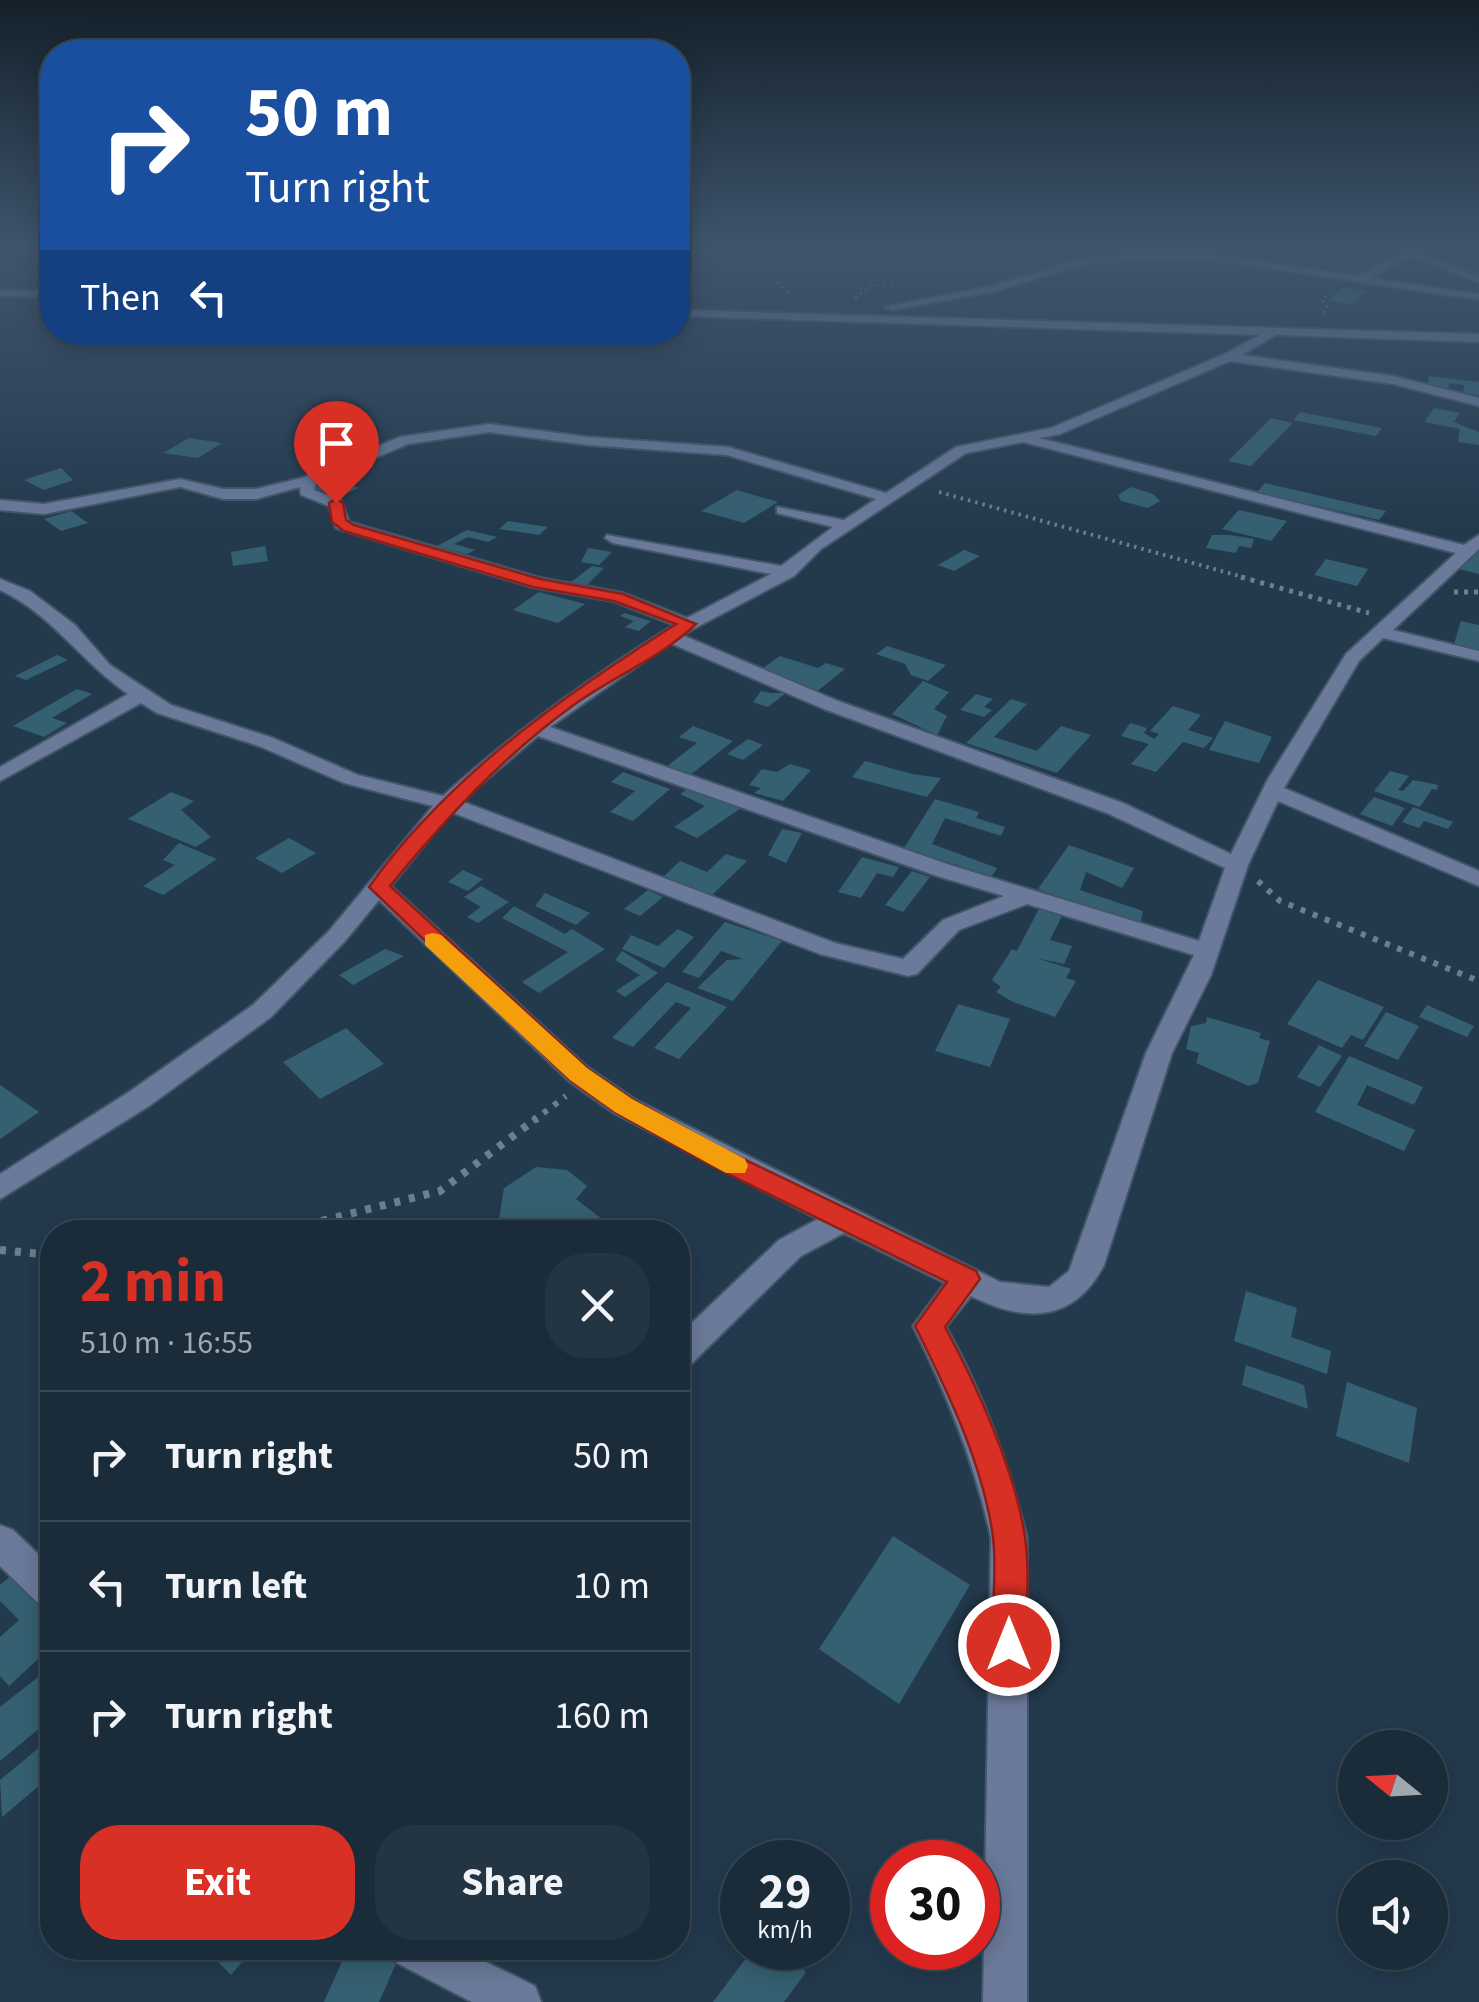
<!DOCTYPE html>
<meta charset="utf-8">
<style>
:root{--surface:#1a2c3a;--page:#233442;--text:#f1f3f6;--muted:#9fa7af;--line:#384854;--accent:#d93025}
body{margin:0;font-family:"Source Sans 3",sans-serif;background:var(--page);color:var(--text);height:100vh;display:flex;flex-direction:column;font-size:38px;white-space:nowrap}
*{box-sizing:border-box;margin:0}
p{font-size:32px;color:var(--muted)}
.icon{flex:none;width:55px;height:55px;fill:none;stroke:currentColor;stroke-width:2;stroke-linecap:round;stroke-linejoin:round}
.map{position:relative;flex:1;overflow:hidden}
.side{position:absolute;left:40px;top:1220px;width:650px;height:740px;display:flex;flex-direction:column;background:var(--surface);border-radius:40px;box-shadow:0 5px 25px #0003,0 0 0 2px var(--line)}
.side>*{flex:none}
.hud{position:absolute;left:40px;top:40px;width:650px;height:305px;border-radius:40px;box-shadow:0 5px 25px #0003,0 0 0 2px var(--line);background:#1a4fa0;color:#fff;overflow:hidden}
.needle{width:65px;rotate:288deg}
.tools{position:absolute;left:1338px;top:1730px;display:grid;gap:20px}
.tools a{display:grid;place-items:center;width:110px;height:110px;border-radius:50%;background:var(--surface);box-shadow:0 5px 25px #0003,0 0 0 2px var(--line);font-size:50px}
.speed{position:absolute;left:720px;top:1840px;display:flex;gap:20px;font-size:50px;font-weight:700;text-align:center}
.speed>*{display:grid;place-content:center;width:130px;height:130px;border-radius:50%;background:var(--surface);box-shadow:0 5px 25px #0003,0 0 0 2px var(--line);line-height:1}
.speed small{font-size:25px;font-weight:400}
.speed .limit{border:15px solid #d22;background:#fff;color:#111}
.pin{position:absolute;display:grid;place-items:center;width:85px;height:85px;color:#fff;margin:-102px -42px;border-radius:50% 50% 50% 0;rotate:-45deg;box-shadow:0 0 10px #0007}
.pin .icon{rotate:45deg}
.me{position:absolute;width:110px;margin:-55px;rotate:0deg;stroke-linejoin:round;filter:drop-shadow(0 0 8px #0008)}
.turn{display:flex;align-items:center;gap:35px;height:210px;padding:0 40px;font-size:45px}
.turn .icon{width:130px;height:130px;stroke-width:2.5}
.turn b{display:block;font-size:70px;line-height:85px}
.then{display:flex;align-items:center;height:95px;padding:0 40px;background:#0003;gap:20px;font-size:38px}
.round{display:grid;place-items:center;flex:none;width:105px;height:105px;border-radius:40px;background:var(--page)}
.overview{display:flex;align-items:center;justify-content:space-between;height:170px;padding:0 40px}
h1{font-size:60px;font-weight:700;line-height:75px;color:var(--accent)}
.primary-button{display:flex;gap:20px;margin-top:auto;padding:20px 40px}
.primary-button a{flex:1;height:115px;border-radius:40px;background:var(--accent);color:#fff;font-size:40px;font-weight:700;line-height:115px;text-align:center}
.primary-button a+a{background:var(--page);color:var(--text)}
ul{padding:0;list-style:none}
li{display:flex;align-items:center;gap:30px;height:130px;padding:0 40px;border-top:2px solid var(--line)}
li div{flex:1}
li b{display:block;font-size:38px}
li em{font-style:normal}
.map>svg:first-child{display:block}
.building{fill:#356072}
.lines{fill:none;stroke-linecap:round;stroke-linejoin:round}
.minor-casing{stroke:#415668;stroke-width:4}
.path-far4{stroke:#6c7f8f;stroke-width:2.5;stroke-dasharray:2.5 4;stroke-linecap:butt}
.path-far3{stroke:#6c7f8f;stroke-width:4;stroke-dasharray:2.5 5;stroke-linecap:butt}
.path-far2{stroke:#6c7f8f;stroke-width:5;stroke-dasharray:4 6;stroke-linecap:butt}
.path-far1{stroke:#6c7f8f;stroke-width:6;stroke-dasharray:5 8;stroke-linecap:butt}
.path{stroke:#6c7f8f;stroke-width:8;stroke-dasharray:6 9;stroke-linecap:butt}
.minor{fill:#6b7a9a;fill-rule:evenodd}
.route{fill:#d93025;stroke:#8d1f18;stroke-width:2.5}
.slow{fill:#f59e0b}
</style>
<div class="map">
<svg width="1479" height="2002" viewBox="0 0 1479 2002">
<rect width="100%" height="100%" fill="#233a4d"/>
<g class="building">
<path d="M1343 287 1366 291 1352 305 1329 301Z"/>
<path d="M1429 376 1479 382V395L1463 393 1464 385 1449 383 1448 391 1427 388Z"/>
<path d="M1434 408 1460 413 1454 422 1479 432V445L1458 442 1460 429 1424 422Z"/>
<path d="M1300 412 1382 428 1376 436 1293 420Z"/>
<path d="M1271 418 1293 423 1251 466 1228 461Z"/>
<path d="M189 438 222 443 198 458 163 453Z"/>
<path d="M61 468 73 480 44 490 24 480Z"/>
<path d="M331 479 359 488 336 498 309 490Z"/>
<path d="M1265 483 1386 511 1379 520 1257 492Z"/>
<path d="M1131 487 1153 494 1160 501 1148 508 1121 501 1118 495Z"/>
<path d="M737 490 778 502 744 523 701 511Z"/>
<path d="M1239 510 1287 521 1271 541 1222 529Z"/>
<path d="M71 511 88 523 61 531 44 519Z"/>
<path d="M508 521 548 527 539 535 499 529Z"/>
<path d="M467 530 497 537 488 542 468 537 454 544 475 550 467 554 437 546Z"/>
<path d="M1212 535H1230L1254 539 1251 548 1239 546 1236 553 1206 548Z"/>
<path d="M1479 545V574L1459 569Z"/>
<path d="M265 546 268 561 233 566 231 552Z"/>
<path d="M588 548 612 552 599 565 581 562Z"/>
<path d="M964 550 980 556 954 571 938 565Z"/>
<path d="M1326 559 1368 569 1357 586 1314 575Z"/>
<path d="M592 566 604 568 587 585 570 583Z"/>
<path d="M539 592 585 604 558 623 513 610Z"/>
<path d="M624 613 651 621 639 631 625 627 634 621 620 616Z"/>
<path d="M1461 621 1479 625V650L1454 644Z"/>
<path d="M887 646 946 665 928 681 911 675 905 664 876 654Z"/>
<path d="M57 655 68 660 26 680 15 676Z"/>
<path d="M780 656 818 668 826 663 845 669 815 693 756 673Z"/>
<path d="M923 681 949 692 934 709 947 716 937 735 892 714Z"/>
<path d="M77 689 92 694 52 718 67 723 44 737 13 726Z"/>
<path d="M761 691 771 693H786L768 707 753 702Z"/>
<path d="M976 694 993 699 984 707 992 710 984 717 960 710Z"/>
<path d="M1011 699 1027 704 994 737 1037 751 1061 726 1091 735 1057 773 966 743Z"/>
<path d="M1173 706 1201 715 1188 730 1213 738 1204 748 1183 742 1156 772 1131 764 1149 744 1121 736 1130 723 1147 728 1144 733 1154 739 1159 734 1150 731Z"/>
<path d="M1225 721 1272 737 1259 763 1209 750Z"/>
<path d="M693 726 733 741 689 776 666 767 697 743 679 737Z"/>
<path d="M748 739 763 745 743 760 727 754Z"/>
<path d="M865 761 912 774 941 778 927 797 852 777Z"/>
<path d="M790 764 811 770 783 801 754 793 761 788 749 785 762 769 777 772Z"/>
<path d="M1390 771 1409 776 1398 790 1403 791 1413 780 1438 785 1437 790 1432 789 1420 807 1374 791Z"/>
<path d="M623 772 670 789 633 821 610 812 635 791 611 782Z"/>
<path d="M696 783 744 806 697 838 674 827 705 806 680 794Z"/>
<path d="M171 792 194 801 181 810 211 837 196 847 128 819Z"/>
<path d="M1374 797 1405 808 1392 826 1360 814Z"/>
<path d="M935 799 979 812 976 818 1005 827 1001 836 945 818 932 844 997 868 992 876 904 848Z"/>
<path d="M1413 807 1453 822 1448 829 1424 821 1419 828 1402 822Z"/>
<path d="M782 829 802 833 786 863 768 855Z"/>
<path d="M289 838 316 853 282 873 255 858Z"/>
<path d="M179 843 217 859 163 895 143 886 175 865 163 860Z"/>
<path d="M1069 845 1134 868 1122 888 1086 872 1080 890 1143 911 1140 926 1038 889Z"/>
<path d="M726 854 747 861 710 897 662 878 680 861 707 872Z"/>
<path d="M862 857 899 867 893 877 877 873 861 898 838 892Z"/>
<path d="M463 870 483 879 468 891 448 882Z"/>
<path d="M912 871 930 877 903 912 885 905Z"/>
<path d="M481 886 509 902 478 923 467 917 481 907 464 897Z"/>
<path d="M648 890 663 897 640 916 624 909Z"/>
<path d="M545 893 590 913 576 925 535 906Z"/>
<path d="M514 906 565 934 572 929 605 949 539 993 522 982 568 952 502 918Z"/>
<path d="M1040 907 1063 914 1050 940 1072 946 1064 964 1037 958 1071 969 1066 978 1076 981 1055 1017 1013 1002 996 992 1001 987 992 980 1012 949 1017 951Z"/>
<path d="M725 922 782 941 733 1001 697 988 727 960 743 959 721 951 699 978 682 972Z"/>
<path d="M678 929 694 937 664 968 622 949 631 935 658 946Z"/>
<path d="M385 949 404 956 353 985 339 975Z"/>
<path d="M622 951 658 973 625 997 616 991 640 975 615 960Z"/>
<path d="M1318 980 1384 1007 1363 1040 1351 1035 1342 1048 1287 1024Z"/>
<path d="M667 982 727 1007 679 1059 654 1048 691 1008 676 1002 633 1047 612 1038Z"/>
<path d="M958 1004 1010 1019 990 1067 935 1051Z"/>
<path d="M1427 1005 1474 1026 1467 1037 1419 1017Z"/>
<path d="M1386 1012 1419 1026 1398 1060 1364 1046Z"/>
<path d="M1207 1017 1261 1033 1259 1038 1270 1041 1258 1083 1249 1086 1196 1063 1199 1053 1186 1049 1191 1026 1206 1023Z"/>
<path d="M346 1028 384 1064 320 1099 283 1062Z"/>
<path d="M1319 1045 1342 1056 1320 1087 1297 1077Z"/>
<path d="M1349 1056 1423 1087 1414 1105 1367 1085 1357 1105 1415 1130 1404 1151 1315 1112Z"/>
<path d="M0 1085 39 1112 0 1139Z"/>
<path d="M536 1167 567 1170 587 1186 576 1199 602 1219 612 1218 614 1232H497L504 1188Z"/>
<path d="M1246 1291 1297 1308 1291 1337 1331 1351 1327 1374 1234 1341Z"/>
<path d="M1246 1365 1304 1385 1308 1409 1242 1385Z"/>
<path d="M1347 1382 1417 1408 1409 1463 1336 1436Z"/>
<path d="M893 1536 970 1585 899 1704 819 1649Z"/>
<path d="M20 1568 52 1599V1646L9 1686 0 1676V1637L19 1620 0 1601V1585Z"/>
<path d="M52 1666V1718L0 1761V1707Z"/>
<path d="M52 1737V1775L2 1817 0 1780Z"/>
<path d="M204 1948H254L231 1975Z"/>
<path d="M348 1948H373L396 1964 379 2002H324Z"/>
<path d="M754 1948H782L806 1972 784 2002H713Z"/>
</g>
<g class="lines">
<g class="minor-casing">
<g id="minor">
<path d="M769 246H779L773 253Z"/>
<path d="M1416 246H1430L1420 253 1479 276V283L1412 257 1370 278 1479 294V300L1204 259 1092 262 993 292 891 310 885 307 991 286 1091 256 1190 251 1357 276Z"/>
<path d="M0 290 52 291V297L0 296Z"/>
<path d="M678 310 1479 334V342L1276 335 1242 355 1393 376 1479 398V406L1393 384 1230 361 1060 434 1039 438 1464 545 1479 535V549L1393 630 1479 651V661L1383 638 1359 661 1284 788 1479 871V886L1278 801 1248 865 1211 975 1172 1053 1104 1265C1074 1323 1025 1323 971 1296L946 1327C983 1392 1009 1466 1027 1538V2002H983L991 1538C975 1464 947 1394 913 1326L945 1283 844 1233 801 1256 689 1366 678 1369V1336L779 1240 818 1219 614 1113 569 1081 379 900 345 941 271 1017 149 1106 0 1199V1174L129 1092 253 1005 329 931 433 806 344 783 259 746 157 713 141 703 0 781V767L128 694C82 663 52 614 0 590V579L30 591 75 625 110 665 171 705 273 738 358 775 443 796C515 731 592 676 674 625L613 601 532 587 336 528 329 506 301 495 300 487 256 499H223L180 487 44 514 0 510V500L44 504 180 479 223 489H256L302 478 400 437 489 424 588 437 728 447 886 493 956 447 1051 428 1225 354 1260 335 678 316ZM489 432 588 445 727 455 876 499 844 520 777 507V513L833 527 781 566 607 535 605 538 613 543 771 574 687 618 623 593 540 578 349 522 341 500 314 490 316 483 408 444ZM1023 442 1456 553 1346 654 1268 779 1231 854 1123 803 838 701 682 635 794 576 821 549 966 453ZM670 643 824 709 1107 813 1225 868 1199 941 953 866 550 727ZM538 736 937 876 1004 896 943 920 903 959 835 943 461 801ZM451 812 820 954 908 976 917 974 959 930 1027 904 1194 955 1146 1053 1069 1271 1049 1287 1000 1282 634 1099 587 1067 391 886Z"/>
<path d="M0 1525 13 1530 52 1567V1609L39 1604 0 1566Z"/>
<path d="M390 1948H457L535 1986 541 2002H472L397 1963Z"/>
</g>
</g>
<g class="path-far4">
<path d="M777 282 789 294"/>
<path d="M855 298 873 285 893 286"/>
<path d="M1323 313 1327 306 1322 299 1330 293"/>
</g>
<path class="path-far3" d="M939 492 1250 579"/>
<g class="path-far2">
<path d="M1241 577 1369 613"/>
<path d="M1454 592H1479"/>
</g>
<g class="path-far1">
<path d="M1258 881 1280 901 1479 981"/>
<path d="M533 1121 566 1096"/>
</g>
<g class="path">
<path d="M278 1232 440 1191 537 1118"/>
<path d="M0 1250 52 1255"/>
</g>
<use href="#minor" class="minor"/>
</g>
<linearGradient id="sky" x2="0" y2="1"><stop stop-color="#13202a"/><stop offset="0.47" stop-color="#3f556d"/><stop offset="1" stop-color="#3f556d" stop-opacity="0"/></linearGradient>
<rect width="1479" height="527" fill="url(#sky)"/>
<path class="route" d="M336 499 343 503 346 520 354 525 540 579 623 594 696 624C663 656 613 677 575 704 503 756 446 818 390 886L587 1068 632 1099 725 1150 976 1271 980 1279 945 1327C977 1386 1015 1470 1025 1537 1030 1572 1026 1610 1026 1645L1021 1657 1009 1662 997 1657 992 1645C992 1610 997 1571 993 1537 983 1464 947 1390 915 1326L947 1282 706 1163 615 1112 570 1080 369 887C450 774 560 699 676 624L614 601 533 587 344 531 332 522 329 503Z"/>
<path class="slow" d="M433 933 441 935 587 1068 632 1099 745 1159 748 1166 745 1173H726L615 1112 570 1080 425 945V935Z"/>
</svg>
<div class="tools">
<a><svg class="needle" viewBox="-14 -14 28 28"><path d="M0-13l5 13h-10z" fill="#e53935"/><path d="M0 13l5-13h-10z" fill="#9fa7af"/></svg></a>
<a><svg class="icon" aria-label="sound" viewBox="0 0 24 24"><path d="M4 9h4l5-4v14l-5-4H4zM17 9q2 3 0 6"/></svg></a>
</div>
<div class="speed"><div>29<small>km/h</small></div><div class="limit">30</div></div>
<div class="pin" style="left:336px;top:503px;background:#d93025"><svg class="icon" aria-label="arrive" viewBox="0 0 24 24"><path d="M6 21V4h12l-3 4 3 4H6"/></svg></div>
<svg class="me" style="left:1009px;top:1645px" viewBox="-20 -20 40 40"><circle r="17" fill="#d93025" stroke="#fff" stroke-width="3"/><path d="M0-11L8 9 0 5-8 9z" fill="#fff"/></svg>
<div class="hud">
<div class="turn"><svg class="icon" aria-label="right" viewBox="0 0 24 24"><path d="M7 20v-9h11M14 6l5 5-5 5"/></svg><div><b>50 m</b>Turn right</div></div>
<div class="then">Then<svg class="icon" aria-label="left" viewBox="0 0 24 24"><path d="M17 20v-9H6M10 6l-5 5 5 5"/></svg></div>
</div>
<section class="side">
<div class="overview"><div><h1>2 min</h1><p>510 m · 16:55</p></div><a class="round"><svg class="icon" aria-label="close" viewBox="0 0 24 24"><path d="M6 6l12 12M18 6L6 18"/></svg></a></div>
<ul>
<li><svg class="icon" aria-label="right" viewBox="0 0 24 24"><path d="M7 20v-9h11M14 6l5 5-5 5"/></svg><div><b>Turn right</b></div><em>50 m</em></li>
<li><svg class="icon" aria-label="left" viewBox="0 0 24 24"><path d="M17 20v-9H6M10 6l-5 5 5 5"/></svg><div><b>Turn left</b></div><em>10 m</em></li>
<li><svg class="icon" aria-label="right" viewBox="0 0 24 24"><path d="M7 20v-9h11M14 6l5 5-5 5"/></svg><div><b>Turn right</b></div><em>160 m</em></li>
</ul>
<div class="primary-button"><a>Exit</a><a>Share</a></div>
</section>
</div>
